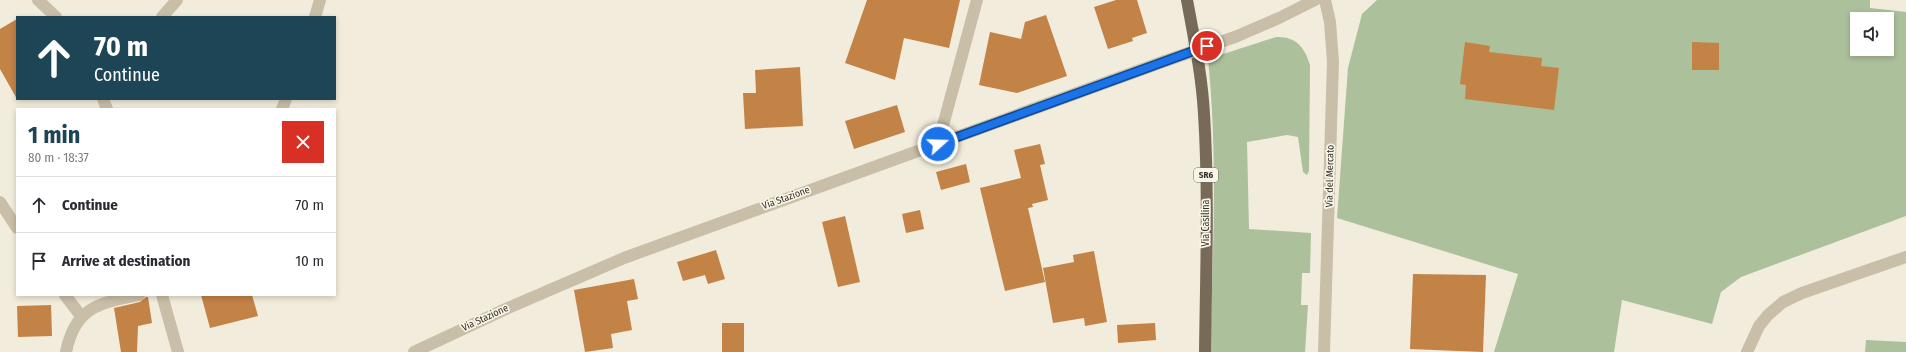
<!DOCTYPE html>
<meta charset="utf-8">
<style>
:root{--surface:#fff;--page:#f7f7f7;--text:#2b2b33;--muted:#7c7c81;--line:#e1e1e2;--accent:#1e4556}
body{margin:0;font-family:"Fira Sans Condensed",sans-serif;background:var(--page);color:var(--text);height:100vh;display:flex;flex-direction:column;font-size:15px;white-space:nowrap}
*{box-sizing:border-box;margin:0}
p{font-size:13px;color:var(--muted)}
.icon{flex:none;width:22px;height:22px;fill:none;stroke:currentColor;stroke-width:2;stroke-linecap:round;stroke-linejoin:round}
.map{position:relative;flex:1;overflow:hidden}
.drawer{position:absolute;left:16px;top:108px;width:320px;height:188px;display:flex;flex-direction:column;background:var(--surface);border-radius:0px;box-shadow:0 2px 6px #0003}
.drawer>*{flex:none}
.hud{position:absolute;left:16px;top:16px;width:320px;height:84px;border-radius:0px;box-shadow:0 2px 6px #0003;background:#1e4556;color:#fff;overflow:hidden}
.fabs{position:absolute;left:1850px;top:12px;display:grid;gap:8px}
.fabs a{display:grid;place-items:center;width:44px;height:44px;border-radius:0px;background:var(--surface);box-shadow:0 2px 6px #0003;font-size:20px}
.pin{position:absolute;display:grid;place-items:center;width:34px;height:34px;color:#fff;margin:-17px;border:2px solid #fff;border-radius:50%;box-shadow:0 1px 4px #0007}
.me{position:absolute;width:44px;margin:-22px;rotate:70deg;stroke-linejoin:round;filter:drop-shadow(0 0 3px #0008)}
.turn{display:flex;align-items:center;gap:14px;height:84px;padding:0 12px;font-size:18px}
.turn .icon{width:52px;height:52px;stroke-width:2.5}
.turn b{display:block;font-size:28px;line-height:34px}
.round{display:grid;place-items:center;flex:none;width:42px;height:42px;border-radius:0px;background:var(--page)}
.overview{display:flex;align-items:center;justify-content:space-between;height:68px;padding:0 12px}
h1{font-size:24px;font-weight:700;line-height:30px;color:var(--accent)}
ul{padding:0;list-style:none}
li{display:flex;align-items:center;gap:12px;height:56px;padding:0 12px;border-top:1px solid var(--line)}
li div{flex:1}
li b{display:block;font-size:15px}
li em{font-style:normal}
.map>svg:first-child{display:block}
.green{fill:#abc09b;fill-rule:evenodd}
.building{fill:#c38246}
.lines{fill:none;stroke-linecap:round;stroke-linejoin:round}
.minor{stroke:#c9bea7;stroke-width:12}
.major{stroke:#776a59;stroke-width:12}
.minor-bridge{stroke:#c9bea7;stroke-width:12}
.route-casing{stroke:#114b97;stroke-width:10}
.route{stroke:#1a73e8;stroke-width:7}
.labels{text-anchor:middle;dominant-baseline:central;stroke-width:3.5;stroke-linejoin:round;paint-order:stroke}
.shield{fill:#f9f5e7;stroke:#706a61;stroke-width:1}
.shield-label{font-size:9px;font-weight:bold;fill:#352f27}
.street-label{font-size:10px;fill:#352f27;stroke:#f9f5e7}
</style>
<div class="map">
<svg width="1906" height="352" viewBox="0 0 1906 352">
<rect width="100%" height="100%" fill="#f1ecdb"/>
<g class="green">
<path d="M1377 0H1870V8L1906 12V216L1741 277 1721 292 1712 324 1622 300 1614 352H1494L1518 274 1337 218 1348 68 1362 14ZM1857 19H1887V49H1857Z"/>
<path d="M1276 37C1295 36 1305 47 1310 65L1309 171 1307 175 1303 172 1298 137 1287 135 1247 142 1249 229 1311 233 1310 273H1302L1301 305H1308L1305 352H1210C1213 254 1218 157 1208 59Z"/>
<path d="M1866 340 1906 342V352H1865Z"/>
</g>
<g class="building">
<path d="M867 0H960L949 48 904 38 895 80 845 63Z"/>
<path d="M1116 0H1137L1147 33 1132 38 1133 41 1108 49 1094 7Z"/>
<path d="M1046 15 1067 76 1017 93 979 85 990 32 1021 39 1025 22Z"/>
<path d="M17 19V99L0 69V29Z"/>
<path d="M1465 42 1490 46 1489 52 1542 58 1541 66 1559 68 1554 110 1465 99 1466 85 1460 84Z"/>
<path d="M1692 42 1719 43V70H1692Z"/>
<path d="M800 67 803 126 745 129 743 93H756L755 70Z"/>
<path d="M897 105 905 132 854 149 845 121Z"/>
<path d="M1040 144 1045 164 1040 165 1048 200 1032 204 1033 207 1028 208 1045 282 1005 291 980 188 1021 178 1014 150Z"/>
<path d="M966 164 970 182 941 190 936 172Z"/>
<path d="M920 210 924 229 906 233 902 214Z"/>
<path d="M845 216 860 282 838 287 822 222Z"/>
<path d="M716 250 725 279 708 284 705 275 683 281 677 262Z"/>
<path d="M1094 251 1107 322 1085 326 1084 318 1053 323 1043 268 1074 262 1073 255Z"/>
<path d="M1413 274 1486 275 1483 352 1410 349Z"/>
<path d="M634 279 638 299 627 301 632 330 611 334 613 348 585 352 574 290Z"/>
<path d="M201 295H252L258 316 210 328Z"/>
<path d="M146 297H148L152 323 138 326 137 352H121L114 308 140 302Z"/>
<path d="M51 305 52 336 18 337 17 306Z"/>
<rect x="722" y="323" width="22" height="29"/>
<path d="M1155 323 1156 340 1118 343 1117 325Z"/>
</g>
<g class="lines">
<g class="minor">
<path d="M38 0 56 17"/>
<path d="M162 17 177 0"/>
<path d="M315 17 320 0"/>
<path d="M1235 37 1279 18 1315 0"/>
<path d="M103 99 107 109"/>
<path d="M282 109 286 99"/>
<path d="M938 144 977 0"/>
<path d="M0 202 17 228"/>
<path d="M65 295 81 316"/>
<path d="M162 295 178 352"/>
<path d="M66 352C75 307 99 303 139 295"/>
<path d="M414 352 508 308 624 258 1165 61"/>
<path d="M1324 352 1333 62 1330 22 1325 0"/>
<path d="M1747 352 1759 326 1768 315 1783 302 1802 293 1906 257"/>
</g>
<path class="major" d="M1187 0C1194 38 1202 76 1204 114 1209 193 1206 273 1205 352"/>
<path class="minor-bridge" d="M1165 61 1235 37"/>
</g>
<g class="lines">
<g class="route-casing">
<path id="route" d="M938 144 1207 46"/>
</g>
<use href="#route" class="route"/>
</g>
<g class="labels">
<rect class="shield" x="1194" y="168" width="24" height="14" rx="3"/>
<g class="shield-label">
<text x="1206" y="175">SR6</text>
</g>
<g class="street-label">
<text transform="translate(1330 176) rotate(-89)">Via del Mercato</text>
<text transform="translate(786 198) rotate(-20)">Via Stazione</text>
<text transform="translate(1206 223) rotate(-90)">Via Casilina</text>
<text transform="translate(485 318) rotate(-25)">Via Stazione</text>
</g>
</g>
</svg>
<div class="fabs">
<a><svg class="icon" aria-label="sound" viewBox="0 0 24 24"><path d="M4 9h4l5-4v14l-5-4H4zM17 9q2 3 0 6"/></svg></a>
</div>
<div class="pin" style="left:1207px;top:46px;background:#d93025"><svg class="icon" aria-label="arrive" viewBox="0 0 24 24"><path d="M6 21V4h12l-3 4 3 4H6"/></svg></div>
<svg class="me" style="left:938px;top:144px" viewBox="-20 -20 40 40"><circle r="17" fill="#1a73e8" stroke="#fff" stroke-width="3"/><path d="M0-11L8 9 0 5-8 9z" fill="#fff"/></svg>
<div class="hud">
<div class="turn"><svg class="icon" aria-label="ahead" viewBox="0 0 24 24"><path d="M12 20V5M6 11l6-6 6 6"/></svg><div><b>70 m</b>Continue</div></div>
</div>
<section class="drawer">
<div class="overview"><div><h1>1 min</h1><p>80 m · 18:37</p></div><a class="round" style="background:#d93025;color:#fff"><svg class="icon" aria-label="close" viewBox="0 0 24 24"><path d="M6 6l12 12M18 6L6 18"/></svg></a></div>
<ul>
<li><svg class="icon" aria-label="ahead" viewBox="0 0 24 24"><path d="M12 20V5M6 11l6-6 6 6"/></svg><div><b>Continue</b></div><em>70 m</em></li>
<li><svg class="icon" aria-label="arrive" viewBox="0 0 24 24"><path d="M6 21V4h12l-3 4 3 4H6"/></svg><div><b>Arrive at destination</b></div><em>10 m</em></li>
</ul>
</section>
</div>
